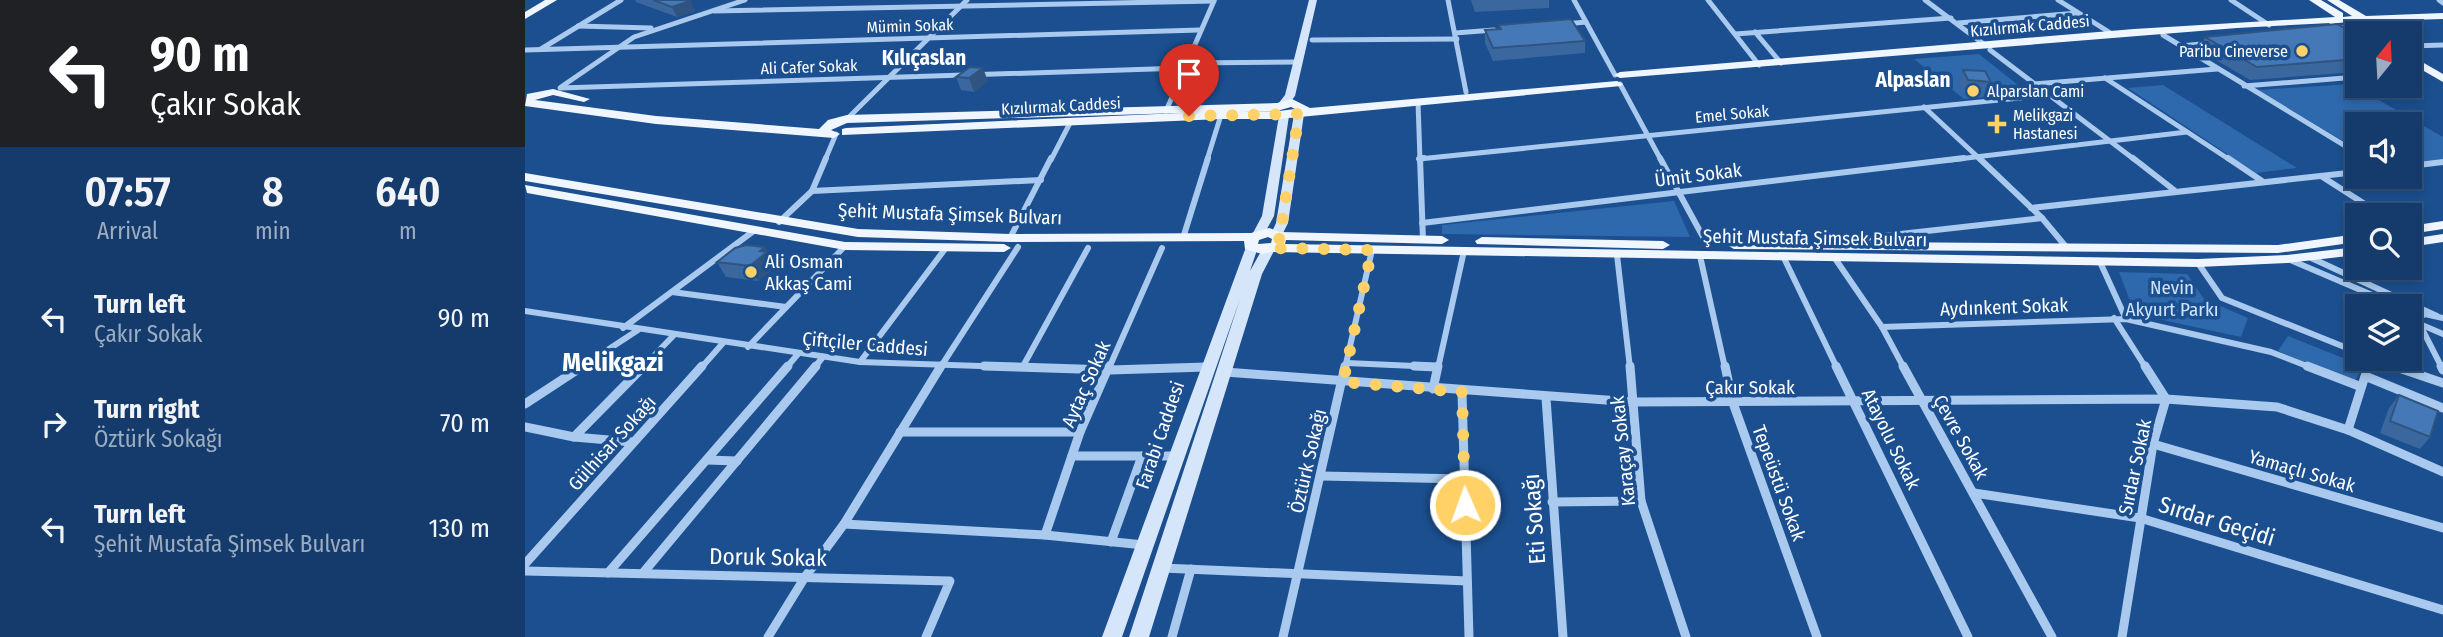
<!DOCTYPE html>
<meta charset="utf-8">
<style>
:root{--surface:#143b6b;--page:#214673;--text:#f1f3f6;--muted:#9dadc1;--line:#33557e}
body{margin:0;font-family:"Fira Sans Condensed",sans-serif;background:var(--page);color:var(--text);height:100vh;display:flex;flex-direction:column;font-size:26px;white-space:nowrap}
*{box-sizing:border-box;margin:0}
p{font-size:23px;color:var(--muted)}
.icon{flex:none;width:38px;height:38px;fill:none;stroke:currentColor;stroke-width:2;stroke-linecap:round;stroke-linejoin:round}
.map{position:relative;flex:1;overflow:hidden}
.details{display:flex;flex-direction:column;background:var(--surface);width:525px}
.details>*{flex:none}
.banner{background:#202124;color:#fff;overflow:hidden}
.needle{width:46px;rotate:18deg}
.tools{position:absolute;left:1820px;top:21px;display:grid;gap:14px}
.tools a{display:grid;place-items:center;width:77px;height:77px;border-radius:0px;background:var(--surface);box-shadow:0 4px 10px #0003,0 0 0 2px var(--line);font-size:35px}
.pin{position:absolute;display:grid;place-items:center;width:60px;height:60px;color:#fff;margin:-72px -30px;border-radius:50% 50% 50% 0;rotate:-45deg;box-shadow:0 0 7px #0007}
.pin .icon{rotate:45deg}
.me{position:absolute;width:77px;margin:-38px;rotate:358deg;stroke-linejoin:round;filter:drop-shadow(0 0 5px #0008)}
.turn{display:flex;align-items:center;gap:24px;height:147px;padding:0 35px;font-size:32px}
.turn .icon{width:91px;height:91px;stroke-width:2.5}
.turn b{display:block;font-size:49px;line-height:60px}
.eta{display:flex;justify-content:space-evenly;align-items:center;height:119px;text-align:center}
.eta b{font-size:42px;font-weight:600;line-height:49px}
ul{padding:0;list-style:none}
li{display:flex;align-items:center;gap:21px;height:105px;padding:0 35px}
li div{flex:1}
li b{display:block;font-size:26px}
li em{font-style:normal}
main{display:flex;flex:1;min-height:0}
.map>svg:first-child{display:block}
.green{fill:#2e69ad}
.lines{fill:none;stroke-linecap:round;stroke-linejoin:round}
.street-far2{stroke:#a9c9ee;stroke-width:5}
.street-far1{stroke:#a9c9ee;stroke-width:6}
.street{stroke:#a9c9ee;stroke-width:9}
.secondary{fill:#d6e6fa;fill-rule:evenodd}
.primary{fill:#f0f6ff;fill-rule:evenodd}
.wall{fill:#3a679d}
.shaded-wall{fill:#305480}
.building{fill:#4478b7;stroke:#305480;stroke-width:2}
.route{stroke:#ffd166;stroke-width:12;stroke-dasharray:0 21.6}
.poi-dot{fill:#ffd166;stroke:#1b4f8f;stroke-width:2.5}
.labels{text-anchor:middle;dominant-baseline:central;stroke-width:7;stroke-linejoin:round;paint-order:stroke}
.far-street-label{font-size:16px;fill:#fff;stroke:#1b4f8f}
.far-poi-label{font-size:16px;fill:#fff;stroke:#1b4f8f;text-anchor:start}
.street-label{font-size:19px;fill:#fff;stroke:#1b4f8f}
.poi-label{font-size:19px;fill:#fff;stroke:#1b4f8f;text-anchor:start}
.park-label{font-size:19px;fill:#cfe3fa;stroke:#1b4f8f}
.far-district-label{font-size:21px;font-weight:bold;fill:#fff;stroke:#1b4f8f}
.near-street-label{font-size:23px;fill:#fff;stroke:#1b4f8f}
.district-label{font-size:26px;font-weight:bold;fill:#fff;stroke:#1b4f8f}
</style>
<main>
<section class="details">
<div class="banner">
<div class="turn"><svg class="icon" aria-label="left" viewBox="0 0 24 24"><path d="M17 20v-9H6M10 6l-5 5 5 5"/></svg><div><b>90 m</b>Çakır Sokak</div></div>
</div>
<div class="eta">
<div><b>07:57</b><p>Arrival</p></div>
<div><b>8</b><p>min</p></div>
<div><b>640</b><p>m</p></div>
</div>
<ul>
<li><svg class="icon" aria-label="left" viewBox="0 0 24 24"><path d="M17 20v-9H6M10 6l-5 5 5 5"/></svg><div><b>Turn left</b><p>Çakır Sokak</p></div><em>90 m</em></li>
<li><svg class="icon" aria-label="right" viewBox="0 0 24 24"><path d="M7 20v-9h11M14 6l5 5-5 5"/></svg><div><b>Turn right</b><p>Öztürk Sokağı</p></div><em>70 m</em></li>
<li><svg class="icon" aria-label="left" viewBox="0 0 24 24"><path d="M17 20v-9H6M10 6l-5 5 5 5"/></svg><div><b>Turn left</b><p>Şehit Mustafa Şimsek Bulvarı</p></div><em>130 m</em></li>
</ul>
</section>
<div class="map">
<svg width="1918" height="637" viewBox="0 0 1918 637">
<rect width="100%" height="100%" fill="#1b4f8f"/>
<g class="green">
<path d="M1454 54 1503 93 1439 99 1389 59Z"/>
<path d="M1826 84 1918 137V159L1885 163V124H1832V149L1732 90Z"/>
<path d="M1638 85 1772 168 1731 173 1603 88Z"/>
<path d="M1149 201 1165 237 917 234V225Z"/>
<path d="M1594 272 1662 274 1679 299 1723 318 1716 337 1610 314Z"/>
<path d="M1763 336 1838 366 1829 383 1753 351Z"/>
</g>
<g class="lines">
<g class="street-far2">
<path d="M923 0 941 92"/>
<path d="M1049 0 1090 75"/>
<path d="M1183 0 1234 65"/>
<path d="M1400 0 1460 45"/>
<path d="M1533 0 1587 34"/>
<path d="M1706 0 1744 25"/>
<path d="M1914 0 1918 3"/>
<path d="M189 11 689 1"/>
<path d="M1433 23 1553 13"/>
<path d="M1040 24 1061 22"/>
<path d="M53 26 126 28"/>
<path d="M1230 32 1256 63"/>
<path d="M930 33 969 30"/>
<path d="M1210 34 1426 18"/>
<path d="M1638 35 1832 153"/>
<path d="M787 40 932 39"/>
<path d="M1656 46 1686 43"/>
<path d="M1885 46 1918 45"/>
<path d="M16 49 96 0"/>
<path d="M0 50 674 30"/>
<path d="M1465 50 1610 160"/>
<path d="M661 63 772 62"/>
<path d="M1580 78 1705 160"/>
<path d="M1095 84 1136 160"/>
<path d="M1509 84 1692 69"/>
<path d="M1719 86 1832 77"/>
<path d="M36 87 109 37 220 0"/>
<path d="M35 88 659 68"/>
<path d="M893 102 895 160"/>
<path d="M1399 107 1456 160"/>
<path d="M641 111 689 1"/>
<path d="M322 119 442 0"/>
<path d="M894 159 1523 95"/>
<path d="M300 160 311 134"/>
<path d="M526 160 546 121"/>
<path d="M682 160 696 115"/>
<path d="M1425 160 1662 132"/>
</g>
<g class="street-far1">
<path d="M895 158 898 240"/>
<path d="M1135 158 1183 246"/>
<path d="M1454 158 1517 218 1542 248"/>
<path d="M1608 158 1649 190"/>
<path d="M1703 158 1737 181"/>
<path d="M894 159 899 158"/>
<path d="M1885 166 1918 162"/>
<path d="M1796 176 1857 215"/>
<path d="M287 191 516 180"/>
<path d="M1506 208 1832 172"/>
<path d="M254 222 287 191 301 158"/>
<path d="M897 223 1439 158"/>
<path d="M485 238 526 158"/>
<path d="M658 238 683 158"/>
<path d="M1295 243 1517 218"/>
<path d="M1092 255 1105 368"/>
<path d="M1175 256 1200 368"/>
<path d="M1258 256 1312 368"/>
<path d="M1309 257 1357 327 1379 368"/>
<path d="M1784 257 1912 316"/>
<path d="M1763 259 1873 306"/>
<path d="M1575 262 1601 319"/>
<path d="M1673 263 1697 298 1832 352"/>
<path d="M147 292 261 307"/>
<path d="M0 311 335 362 513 368"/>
<path d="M1589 318 1621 368"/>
<path d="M1897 325 1918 334"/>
<path d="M1357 327 1601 319 1746 352 1787 368"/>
<path d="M98 328 230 230"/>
<path d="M223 347 320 246"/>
<path d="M1848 359 1873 368"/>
<path d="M335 362 420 249"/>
<path d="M822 363 912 367"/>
<path d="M55 368 113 330"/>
<path d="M117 368 149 335"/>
<path d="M176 368 198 343"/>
<path d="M261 368 273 354"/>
<path d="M289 368 298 357"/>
<path d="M415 368 493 247"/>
<path d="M497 368 563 248"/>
<path d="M584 368 637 248"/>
<path d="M658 368 681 367"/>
<path d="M820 368 847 250"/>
<path d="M913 368 939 251"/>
<path d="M1917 368 1892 319 1900 314 1918 318"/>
</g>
<g class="street">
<path d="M459 366 585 370 681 367"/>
<path d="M889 366 912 367"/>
<path d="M1105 366 1116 501 1161 637"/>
<path d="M1200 366 1208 403 1292 637"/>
<path d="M1311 366 1443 637"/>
<path d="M1378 366 1527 637"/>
<path d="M1782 366 1834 386"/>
<path d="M1868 366 1918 383"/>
<path d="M1916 366 1918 370"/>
<path d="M700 372 1108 402 1641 399 1752 407 1823 430 1918 472"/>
<path d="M908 389 913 366"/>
<path d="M937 392 944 637"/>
<path d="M1021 398 1038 637"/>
<path d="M0 404 58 366"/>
<path d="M0 427 49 437 107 442"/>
<path d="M1823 430 1840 376 1918 408"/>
<path d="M375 432H555"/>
<path d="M49 437 119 366"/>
<path d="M1628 444 1918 528"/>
<path d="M547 456H650"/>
<path d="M182 460 212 461"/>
<path d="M796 476 939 479"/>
<path d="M1449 493 1615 518 1918 610"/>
<path d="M1027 502 1116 501"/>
<path d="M319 524 520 535 619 545"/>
<path d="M520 535 555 432 584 366"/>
<path d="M586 542 617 456"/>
<path d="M0 564 177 366"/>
<path d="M637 568 942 581"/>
<path d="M0 571 425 581 401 637"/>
<path d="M83 573 263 366"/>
<path d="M118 573 291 366"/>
<path d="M243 637 280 577 319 524 416 366"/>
<path d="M647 637 666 569"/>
<path d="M758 637 820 366"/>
<path d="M1597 637 1628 444 1641 399 1620 366"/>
</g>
<g class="secondary">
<path d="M784 0H792L770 96 762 106H754L753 104 760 95Z"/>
<path d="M774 111 779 114 763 223 756 237 752 238 746 234 751 223 769 114Z"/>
<path d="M759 113 764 116 749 216 738 236 734 237 728 233 737 216 754 116Z"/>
<path d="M727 243 733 247 725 271 739 246 744 245 750 249 737 274 624 637H604L715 299 597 637H577L721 247Z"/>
</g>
<g class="primary">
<path d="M20 0H32L0 19V12Z"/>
<path d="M1784 0H1796L1818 13V17L1827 16 1802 0H1814L1841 16 1918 13V19L1851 21 1868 33C1855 33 1851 28 1839 23 1831 20 1818 23 1808 23L1847 33 1832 34 1803 28 1802 26 1805 23 1712 28 1095 78 1089 75 1095 72 1609 29 1810 17Z"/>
<path d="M1885 55 1918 74V82L1885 63Z"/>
<path d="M1092 81 1098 84 1096 86 754 119H696L317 135V129L321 128 655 113 322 123 306 130 315 134 309 138 131 124 0 106 2 94 28 89 65 99 59 102 28 95 10 100 131 116 294 129 303 120 322 115 752 103 767 99 785 108ZM766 107 770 109 754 111 710 112 752 111Z"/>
<path d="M0 173 333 229 485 234 726 233 744 228 755 232 917 236 924 240 917 244 761 240 760 244 1673 259 1762 255 1832 247V255L1762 263 1673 267 746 252 737 254 720 249 719 241 485 242 333 237 0 181ZM743 237 747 239 746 243 733 244 734 240Z"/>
<path d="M0 185 320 242 479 244 486 248 479 252 320 250 2 193Z"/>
<path d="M1918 221V229L1885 234V226Z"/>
<path d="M1832 234V242L1753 253 1209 249 1202 245 1209 241 1753 245Z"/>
<path d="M1918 234V242L1885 247V239Z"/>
<path d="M957 237 1138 241 1145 245 1138 249 952 244 950 241Z"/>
</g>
</g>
<g class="wall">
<path d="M110 0H163L170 11 152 17 111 2Z"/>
<path d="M946 0H1024V8L950 12Z"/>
<path d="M974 25 1060 41V53L968 61 960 43V30L974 29Z"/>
<path d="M1832 34V72L1725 80 1674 50 1680 37Z"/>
<path d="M1438 70 1466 82 1461 95 1439 94 1434 83Z"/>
<path d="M431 77 463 81 449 92 436 90Z"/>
<path d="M240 247 250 267 233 281 201 277 192 262Z"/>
<path d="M1874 395 1905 437 1895 449 1855 433 1864 408Z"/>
</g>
<g class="shaded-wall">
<path d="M165 1 170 11 152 17 147 7Z"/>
<path d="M458 68 463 81 449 92 444 78Z"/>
<path d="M240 247 250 267 233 281 225 266 235 251Z"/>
</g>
<g class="building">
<path d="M128 0H163L165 1 147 7Z"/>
<path d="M1046 19 1060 41 968 48 960 30 976 29 974 25Z"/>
<path d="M1812 24 1832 34V59L1732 67 1680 37Z"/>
<path d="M445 67 458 68 444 78 431 77Z"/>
<path d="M1438 70 1460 71 1466 82 1443 80Z"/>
<path d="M221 245 240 247 235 251 242 252 225 266 192 262 210 248Z"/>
<path d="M1874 395 1913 411 1905 437 1865 421Z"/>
</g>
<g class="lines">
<path class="route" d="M664 116 774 114 757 223 752 234 755 240 747 248 847 250 818 382 937 392 940 505"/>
</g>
<g class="poi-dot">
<circle cx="1777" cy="51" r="7"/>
<circle cx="1448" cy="91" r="7"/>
<path d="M1468.5 113.5h7v7h7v7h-7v7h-7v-7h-7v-7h7z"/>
<circle cx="226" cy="272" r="7"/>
</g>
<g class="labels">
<g class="far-street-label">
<text transform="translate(385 26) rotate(-2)">Mümin Sokak</text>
<text transform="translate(1505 26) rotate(-5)">Kızılırmak Caddesi</text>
<text transform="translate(284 67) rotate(-2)">Ali Cafer Sokak</text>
<text transform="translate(536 106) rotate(-3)">Kızılırmak Caddesi</text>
<text transform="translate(1207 114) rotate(-5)">Emel Sokak</text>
</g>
<g class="far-poi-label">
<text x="1763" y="51" text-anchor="end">Paribu Cineverse</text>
<text x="1462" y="91">Alparslan Cami</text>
<text x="1488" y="115">Melikgazi<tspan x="1488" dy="18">Hastanesi</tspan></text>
</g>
<g class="street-label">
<text transform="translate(1173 175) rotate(-7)">Ümit Sokak</text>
<text transform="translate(425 214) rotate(2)">Şehit Mustafa Şimsek Bulvarı</text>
<text transform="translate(1290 238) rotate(1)">Şehit Mustafa Şimsek Bulvarı</text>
<text transform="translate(1479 307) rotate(-2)">Aydınkent Sokak</text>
<text transform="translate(340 344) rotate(5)">Çiftçiler Caddesi</text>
<text transform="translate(561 384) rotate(-66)">Aytaç Sokak</text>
<text x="1225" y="387">Çakır Sokak</text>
<text transform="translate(635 435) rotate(-71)">Farabi Caddesi</text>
<text transform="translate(1436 437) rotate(61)">Çevre Sokak</text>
<text transform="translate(1366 439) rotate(64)">Atayolu Sokak</text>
<text transform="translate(87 443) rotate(-48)">Gülhisar Sokağı</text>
<text transform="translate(1098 451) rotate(-96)">Karaçay Sokak</text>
<text transform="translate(783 461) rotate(-77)">Öztürk Sokağı</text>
<text transform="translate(1610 467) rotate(-78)">Sırdar Sokak</text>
<text transform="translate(1777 471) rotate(16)">Yamaçlı Sokak</text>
<text transform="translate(1254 483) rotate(70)">Tepeüstü Sokak</text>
</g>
<g class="poi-label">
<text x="240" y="261">Ali Osman<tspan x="240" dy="22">Akkaş Cami</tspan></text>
</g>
<g class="park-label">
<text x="1647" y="287">Nevin<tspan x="1647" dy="22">Akyurt Parkı</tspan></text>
</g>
<g class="far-district-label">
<text x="399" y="58">Kılıçaslan</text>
<text x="1388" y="80">Alpaslan</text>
</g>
<g class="near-street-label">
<text transform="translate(1009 519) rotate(-94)">Eti Sokağı</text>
<text transform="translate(1692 521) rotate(17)">Sırdar Geçidi</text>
<text transform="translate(243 557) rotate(1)">Doruk Sokak</text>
</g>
<g class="district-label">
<text x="88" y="362">Melikgazi</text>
</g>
</g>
</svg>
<div class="tools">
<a><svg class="needle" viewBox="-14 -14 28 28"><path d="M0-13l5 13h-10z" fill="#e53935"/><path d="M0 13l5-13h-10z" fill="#9dadc1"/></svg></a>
<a><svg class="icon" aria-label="sound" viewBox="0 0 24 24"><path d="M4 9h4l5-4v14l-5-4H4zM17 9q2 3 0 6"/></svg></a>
<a><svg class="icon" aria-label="search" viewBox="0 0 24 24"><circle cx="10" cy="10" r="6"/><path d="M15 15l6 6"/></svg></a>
<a><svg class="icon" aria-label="layers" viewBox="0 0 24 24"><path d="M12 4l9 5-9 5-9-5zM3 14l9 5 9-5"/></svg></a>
</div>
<div class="pin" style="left:664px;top:116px;background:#d93025"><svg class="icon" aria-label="arrive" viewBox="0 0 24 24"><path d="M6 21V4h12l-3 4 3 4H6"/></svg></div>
<svg class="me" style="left:940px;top:505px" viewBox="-20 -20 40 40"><circle r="17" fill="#ffd166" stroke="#fff" stroke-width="3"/><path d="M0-11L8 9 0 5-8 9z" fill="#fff"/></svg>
</div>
</main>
